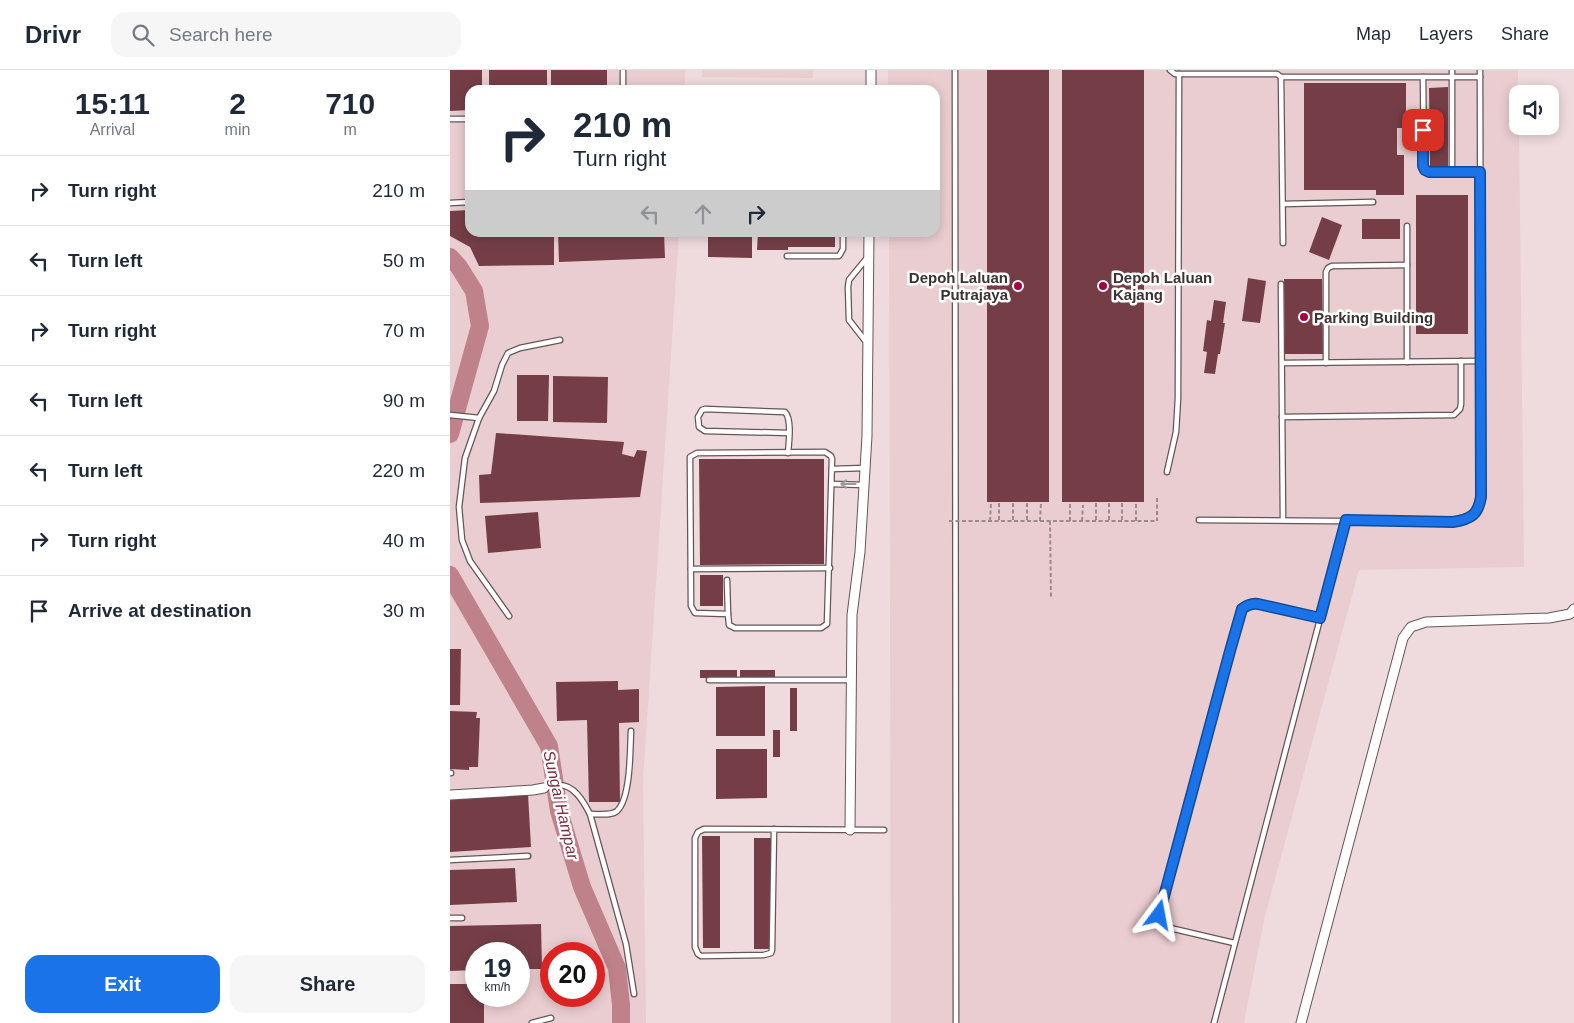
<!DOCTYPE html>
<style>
:root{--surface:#fff;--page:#f6f6f7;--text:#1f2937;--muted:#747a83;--line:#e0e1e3;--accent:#1a73e8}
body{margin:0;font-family:Helvetica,sans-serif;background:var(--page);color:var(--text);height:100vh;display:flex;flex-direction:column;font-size:19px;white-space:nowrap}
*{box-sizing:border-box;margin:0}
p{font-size:16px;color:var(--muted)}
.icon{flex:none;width:28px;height:28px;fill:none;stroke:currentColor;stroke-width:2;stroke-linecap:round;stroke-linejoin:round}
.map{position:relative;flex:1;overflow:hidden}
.panel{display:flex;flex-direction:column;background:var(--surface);width:450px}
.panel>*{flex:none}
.top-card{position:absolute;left:15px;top:15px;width:475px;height:152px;border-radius:15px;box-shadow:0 2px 12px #0003;background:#fff;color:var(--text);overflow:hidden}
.tools{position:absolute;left:1059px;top:15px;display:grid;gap:10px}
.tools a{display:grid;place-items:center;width:50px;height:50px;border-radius:10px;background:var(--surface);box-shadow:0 2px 12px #0003;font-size:25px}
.speed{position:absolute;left:15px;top:872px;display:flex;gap:10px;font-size:25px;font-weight:700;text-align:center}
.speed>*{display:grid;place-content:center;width:65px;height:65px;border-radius:50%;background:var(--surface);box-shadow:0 2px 12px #0003;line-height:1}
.speed small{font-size:12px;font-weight:400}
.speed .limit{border:8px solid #d22;background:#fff;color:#111}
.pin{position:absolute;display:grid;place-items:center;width:42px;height:42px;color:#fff;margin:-21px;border-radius:10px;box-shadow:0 2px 8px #0006}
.me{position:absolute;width:55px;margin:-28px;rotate:13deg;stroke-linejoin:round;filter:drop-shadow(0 0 4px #0008)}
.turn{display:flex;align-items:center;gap:18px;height:105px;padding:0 25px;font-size:22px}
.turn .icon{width:65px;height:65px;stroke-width:2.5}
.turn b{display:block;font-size:35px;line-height:42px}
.lanes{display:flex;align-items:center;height:48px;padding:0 25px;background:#0003;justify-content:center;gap:25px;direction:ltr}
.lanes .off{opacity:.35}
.eta{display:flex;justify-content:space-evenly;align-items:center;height:85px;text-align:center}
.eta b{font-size:30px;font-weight:800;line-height:35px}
.action{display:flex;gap:10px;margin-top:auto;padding:10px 25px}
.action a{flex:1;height:58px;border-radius:15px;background:var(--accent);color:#fff;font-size:20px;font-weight:800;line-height:58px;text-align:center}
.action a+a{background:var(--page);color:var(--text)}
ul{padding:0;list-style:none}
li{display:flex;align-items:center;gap:15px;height:70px;padding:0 25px;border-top:1px solid var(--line)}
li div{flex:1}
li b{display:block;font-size:19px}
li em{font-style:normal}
header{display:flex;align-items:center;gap:30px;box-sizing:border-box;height:70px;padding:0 25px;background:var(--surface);border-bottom:1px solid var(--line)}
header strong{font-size:24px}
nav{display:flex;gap:28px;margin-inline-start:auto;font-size:18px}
.search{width:350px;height:45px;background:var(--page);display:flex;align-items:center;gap:12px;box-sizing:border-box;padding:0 18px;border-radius:15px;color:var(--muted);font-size:19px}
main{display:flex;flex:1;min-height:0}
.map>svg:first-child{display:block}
.built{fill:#eacdd0;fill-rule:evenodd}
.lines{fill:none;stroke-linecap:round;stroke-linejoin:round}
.river{stroke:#bf818a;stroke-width:18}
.building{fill:#753e47}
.lane-casing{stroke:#665557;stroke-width:7}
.street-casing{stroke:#665557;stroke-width:11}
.path{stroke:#9a8b8d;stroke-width:2;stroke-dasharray:4 2.5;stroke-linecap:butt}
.lane{stroke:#fff;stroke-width:4.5}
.street{stroke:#fff;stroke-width:9}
.path-bridge{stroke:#9a8b8d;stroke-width:2;stroke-dasharray:4 2.5;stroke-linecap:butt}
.oneway{stroke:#9d999a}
.route-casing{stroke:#114b97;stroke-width:12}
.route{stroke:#1a73e8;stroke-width:9}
.poi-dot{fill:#a1033e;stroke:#fff;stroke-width:2}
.labels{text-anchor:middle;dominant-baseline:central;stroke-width:5;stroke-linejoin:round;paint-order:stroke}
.poi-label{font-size:15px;font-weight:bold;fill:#3b3334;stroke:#fff;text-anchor:start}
.water-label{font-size:16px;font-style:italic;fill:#7b2e3e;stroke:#fff}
</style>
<header>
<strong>Drivr</strong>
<div class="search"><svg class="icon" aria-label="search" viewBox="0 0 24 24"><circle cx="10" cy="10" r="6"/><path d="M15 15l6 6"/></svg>Search here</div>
<nav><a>Map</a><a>Layers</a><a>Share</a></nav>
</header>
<main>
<section class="panel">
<div class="eta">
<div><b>15:11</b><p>Arrival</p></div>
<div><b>2</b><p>min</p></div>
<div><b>710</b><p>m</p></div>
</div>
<ul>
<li><svg class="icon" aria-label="right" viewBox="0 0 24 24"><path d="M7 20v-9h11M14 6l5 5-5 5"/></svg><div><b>Turn right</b></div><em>210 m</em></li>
<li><svg class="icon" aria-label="left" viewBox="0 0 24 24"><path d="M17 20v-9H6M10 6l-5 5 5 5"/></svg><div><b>Turn left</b></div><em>50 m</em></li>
<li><svg class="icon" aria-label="right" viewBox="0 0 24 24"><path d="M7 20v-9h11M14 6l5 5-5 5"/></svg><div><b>Turn right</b></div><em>70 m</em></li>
<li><svg class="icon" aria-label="left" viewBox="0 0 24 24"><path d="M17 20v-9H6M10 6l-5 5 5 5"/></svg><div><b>Turn left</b></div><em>90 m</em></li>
<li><svg class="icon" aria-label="left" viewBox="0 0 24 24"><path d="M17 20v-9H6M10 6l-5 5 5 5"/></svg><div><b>Turn left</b></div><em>220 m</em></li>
<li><svg class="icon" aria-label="right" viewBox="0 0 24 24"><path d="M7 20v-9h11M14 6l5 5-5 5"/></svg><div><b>Turn right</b></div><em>40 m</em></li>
<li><svg class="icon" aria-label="arrive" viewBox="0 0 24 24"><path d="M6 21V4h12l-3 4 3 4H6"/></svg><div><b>Arrive at destination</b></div><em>30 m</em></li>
</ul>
<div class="action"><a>Exit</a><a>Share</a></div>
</section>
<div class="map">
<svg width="1124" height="953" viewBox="0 0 1124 953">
<rect width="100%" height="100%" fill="#efdbdd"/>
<g class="built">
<path d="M0 0H235V20H20V162L229 163 193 712 196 953H0ZM26 884H69V926H26ZM101 884H144V926H101Z"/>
<path d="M252 0H363V8L252 7Z"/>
<path d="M438 0H1068V56H1069L1074 497 909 500 815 846 794 953H441L439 163 485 162V20H438Z"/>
</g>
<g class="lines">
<g class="river">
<path d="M0 187 9 197 24 221 30 256 0 364"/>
<path d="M0 505 99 676 109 741 132 817 167 898 171 935V953"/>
</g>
</g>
<g class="building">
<path d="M0 0H32V20H20V40L0 41Z"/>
<rect x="39" y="0" width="58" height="20"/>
<rect x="101" y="0" width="56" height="20"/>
<rect x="537" y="0" width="62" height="432"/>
<rect x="612" y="0" width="82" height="432"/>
<path d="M854 13H956V58H947V85H954V125H926V120H854Z"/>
<path d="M998 17V96H980L979 18Z"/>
<rect x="966" y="125" width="52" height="139"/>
<path d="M20 140V162H104V195L29 196 20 177 0 166V141Z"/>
<path d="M872 147 892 155 879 190 859 182Z"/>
<rect x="912" y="149" width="38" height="20"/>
<path d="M108 162H214L215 188 109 192Z"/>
<path d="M258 162H302V188L258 187Z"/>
<path d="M308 162H385V177H338V180H307Z"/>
<path d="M798 208 816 211 810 253 792 251Z"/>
<path d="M834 209H872L873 284H835Z"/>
<path d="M764 230 776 232 773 253H775L770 284H768L765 304 754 303 757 282 753 281 757 250 761 251Z"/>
<path d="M67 305H99L98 351H67Z"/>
<path d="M103 306 158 307 157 353 103 352Z"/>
<path d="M46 363 174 372 172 384 184 387 187 380 197 381 190 427 30 433 29 405 41 404Z"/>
<path d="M249 389H374V494L250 495Z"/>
<path d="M88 442 91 478 38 483 35 446Z"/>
<rect x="250" y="505" width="23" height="31"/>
<path d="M0 579H11L10 635H0Z"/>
<rect x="250" y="600" width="37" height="8"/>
<rect x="290" y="600" width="35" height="8"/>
<path d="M168 611V620L189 619V652L169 653 170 732H139L137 650 107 651 106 612Z"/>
<path d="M315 616V666H266V617Z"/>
<rect x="340" y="618" width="7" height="43"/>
<path d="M0 641 27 642 26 648H30L28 697H19V700L0 699Z"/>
<rect x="323" y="660" width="7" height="27"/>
<path d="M266 679H317V728L266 729Z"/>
<path d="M78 724 81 777 0 782V728Z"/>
<path d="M252 766H270V878H253Z"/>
<path d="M304 768H321L322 879H304Z"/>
<path d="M65 798 67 832 0 835V800Z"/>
<path d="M91 854 92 899H69V884H26V900L0 901V856Z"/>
<path d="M0 914H26V926H34V953H0Z"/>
</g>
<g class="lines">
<g class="lane-casing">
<g id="lane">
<path d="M505 0 506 953"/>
<path d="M1002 0V102"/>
<path d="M729 4H827L831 7"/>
<path d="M973 7 974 98 979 102H1030"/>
<path d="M173 20V0"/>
<path d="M0 49H20"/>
<path d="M0 133 20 132"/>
<path d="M833 134 923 132"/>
<path d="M957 156V292"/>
<path d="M833 173 831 7H1030"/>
<path d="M337 186H389L393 179V162"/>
<path d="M831 214 833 450"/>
<path d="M417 273 399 250 398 217 399 210 403 205 417 188"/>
<path d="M832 293 1031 291"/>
<path d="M876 293V202L878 198 882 196 957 195"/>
<path d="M0 345 29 348 44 321 52 295 58 283 70 278 110 270"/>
<path d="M832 347 1004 345 1010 339 1011 334V291"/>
<path d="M29 348 15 388 9 437 12 470 20 491 59 546"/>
<path d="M375 382 381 386 382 389 377 554 371 558H285L279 555 278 544 245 543 241 536 240 387 247 383Z"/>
<path d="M338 383C339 372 342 349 335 342L255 339 252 340 248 347 249 357 255 361 339 363"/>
<path d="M382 399 415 398"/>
<path d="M717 402 726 362 728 328 729 4H725L720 0"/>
<path d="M382 414 414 415"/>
<path d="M749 450 1003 452C1021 449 1028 445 1031 427L1030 0"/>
<path d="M241 499 380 498"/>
<path d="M277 510 278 544"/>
<path d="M259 610H401"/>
<path d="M0 703H1"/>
<path d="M94 718C99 717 104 715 109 715 125 715 134 733 140 744L176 874 184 924"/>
<path d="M140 744C148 744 161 746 167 741 181 728 180 679 181 661"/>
<path d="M324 759 322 880 321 883 314 885 251 886 248 884 245 877V768L248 762 254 759 434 760"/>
<path d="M0 790 78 786"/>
<path d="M0 848H12"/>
<path d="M784 873 720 858C712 854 709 848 710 839L792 539 802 534H808L870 548"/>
<path d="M82 953 101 948"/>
<path d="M764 953 896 450"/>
</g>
</g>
<g class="street-casing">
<g id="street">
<path d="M421 20V0"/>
<path d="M0 725 83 720 94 718"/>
<path d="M400 760 402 545 410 482 417 366 419 162"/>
<path d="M851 953 953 568 961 557 976 552 1099 548 1120 544 1124 539"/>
</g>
</g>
<g class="path">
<path d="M707 428V451"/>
<path d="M549 433V451"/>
<path d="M563 433V451"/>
<path d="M577 433V451"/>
<path d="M646 433V451"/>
<path d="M659 433V451"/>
<path d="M672 433V451"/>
<path d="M620 434V451"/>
<path d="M540 451 541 433"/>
<path d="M590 451 591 433"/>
<path d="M600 451 601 528"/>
<path d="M632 451 633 435"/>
<path d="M686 451V433"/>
</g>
<use href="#lane" class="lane"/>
<use href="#street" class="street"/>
<path class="path-bridge" d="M499 451H707"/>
</g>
<defs><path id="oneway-shaft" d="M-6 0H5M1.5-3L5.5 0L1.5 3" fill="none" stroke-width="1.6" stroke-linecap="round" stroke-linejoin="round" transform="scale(1.25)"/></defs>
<use class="oneway" href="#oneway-shaft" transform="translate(398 414) rotate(-180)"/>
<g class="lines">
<g class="route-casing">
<path id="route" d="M709 845 780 581 792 539C797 535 801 533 808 534L870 548 896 450 1003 452C1021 449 1028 445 1031 427L1030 102H979L975 100 973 96V60"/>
</g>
<use href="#route" class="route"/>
</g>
<g class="poi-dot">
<circle cx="568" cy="216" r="5"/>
<circle cx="653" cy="216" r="5"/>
<circle cx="854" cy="247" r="5"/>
</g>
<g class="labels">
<g class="poi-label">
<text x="558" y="207" text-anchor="end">Depoh Laluan<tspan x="558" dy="17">Putrajaya</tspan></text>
<text x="663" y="207">Depoh Laluan<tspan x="663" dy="17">Kajang</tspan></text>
<text x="864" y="247">Parking Building</text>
</g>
<g class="water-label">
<text transform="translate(111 735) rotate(77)">Sungai Hampar</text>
</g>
</g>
</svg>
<div class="tools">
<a><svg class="icon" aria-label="sound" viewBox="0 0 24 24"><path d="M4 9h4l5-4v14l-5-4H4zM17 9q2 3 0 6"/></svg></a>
</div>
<div class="speed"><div>19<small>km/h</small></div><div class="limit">20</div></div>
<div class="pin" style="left:973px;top:60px;background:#d93025"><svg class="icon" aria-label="arrive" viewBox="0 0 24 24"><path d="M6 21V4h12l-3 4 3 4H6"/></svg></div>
<svg class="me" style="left:709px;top:845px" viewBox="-20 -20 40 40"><path d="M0-17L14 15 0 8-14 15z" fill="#1a73e8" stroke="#fff" stroke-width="4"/></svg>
<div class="top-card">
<div class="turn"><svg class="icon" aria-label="right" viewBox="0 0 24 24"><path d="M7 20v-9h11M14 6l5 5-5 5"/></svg><div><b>210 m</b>Turn right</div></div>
<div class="lanes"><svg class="icon off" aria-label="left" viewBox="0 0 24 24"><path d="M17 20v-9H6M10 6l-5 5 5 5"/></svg><svg class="icon off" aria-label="ahead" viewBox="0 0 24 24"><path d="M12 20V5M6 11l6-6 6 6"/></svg><svg class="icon" aria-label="right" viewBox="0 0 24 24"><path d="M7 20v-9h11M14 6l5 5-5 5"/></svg></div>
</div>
</div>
</main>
